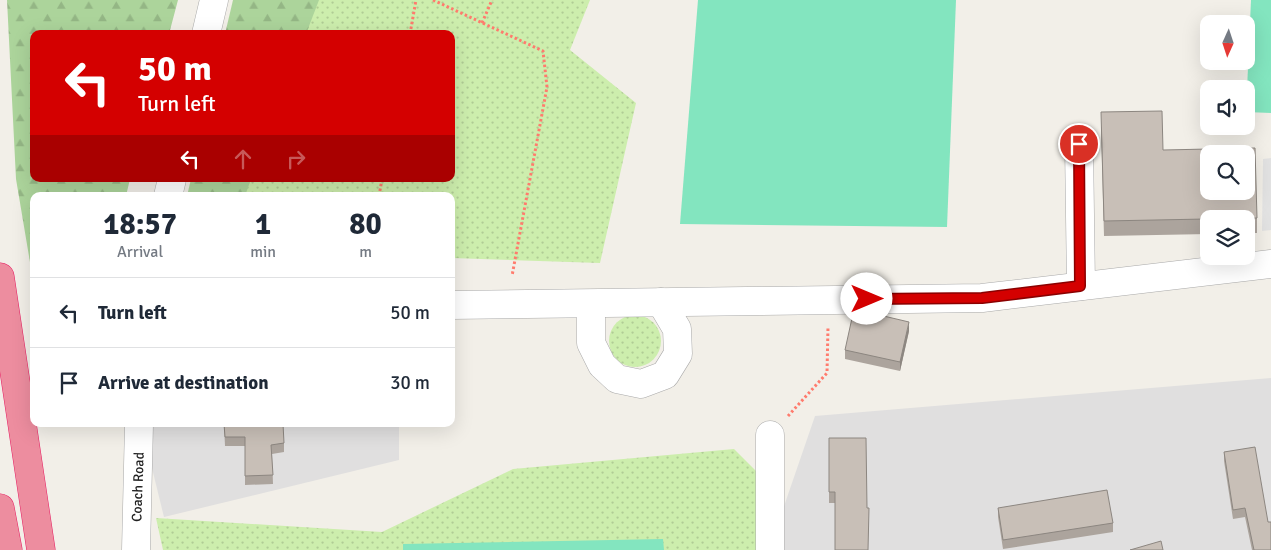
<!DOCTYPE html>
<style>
:root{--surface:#fff;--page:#f2f2f3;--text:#1f2937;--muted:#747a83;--line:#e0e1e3}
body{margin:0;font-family:Signika,sans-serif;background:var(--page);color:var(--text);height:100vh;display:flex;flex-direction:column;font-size:19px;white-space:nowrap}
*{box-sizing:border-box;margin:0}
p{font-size:16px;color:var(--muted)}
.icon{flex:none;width:28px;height:28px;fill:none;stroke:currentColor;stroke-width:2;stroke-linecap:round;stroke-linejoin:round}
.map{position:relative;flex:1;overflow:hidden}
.sheet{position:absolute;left:30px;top:192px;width:425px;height:235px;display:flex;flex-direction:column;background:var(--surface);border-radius:10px;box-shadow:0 5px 20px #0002}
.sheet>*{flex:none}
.hud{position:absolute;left:30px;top:30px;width:425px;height:152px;border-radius:10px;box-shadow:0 5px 20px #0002;background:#d40000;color:#fff;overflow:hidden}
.needle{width:32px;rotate:183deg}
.buttons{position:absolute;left:1200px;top:15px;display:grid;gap:10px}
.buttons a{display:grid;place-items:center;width:55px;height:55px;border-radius:10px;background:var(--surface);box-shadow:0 5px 20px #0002;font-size:25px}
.pin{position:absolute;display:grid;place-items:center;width:42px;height:42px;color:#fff;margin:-21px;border:2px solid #fff;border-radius:50%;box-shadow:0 1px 5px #0007}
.me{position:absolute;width:55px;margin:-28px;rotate:90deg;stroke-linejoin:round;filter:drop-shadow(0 0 4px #0008)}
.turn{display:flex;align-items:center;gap:18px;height:105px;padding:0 25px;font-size:22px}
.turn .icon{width:65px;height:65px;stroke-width:2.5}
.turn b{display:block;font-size:35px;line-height:42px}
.lanes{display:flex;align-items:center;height:48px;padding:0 25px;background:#0003;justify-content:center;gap:25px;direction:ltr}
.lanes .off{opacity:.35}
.eta{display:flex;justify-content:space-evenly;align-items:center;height:85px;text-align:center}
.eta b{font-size:30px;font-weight:700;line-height:35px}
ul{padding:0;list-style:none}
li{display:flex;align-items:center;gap:15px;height:70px;padding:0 25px;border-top:1px solid var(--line)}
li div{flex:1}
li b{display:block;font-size:19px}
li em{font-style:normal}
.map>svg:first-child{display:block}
.residential{fill:#e0dfdf}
.grass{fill:url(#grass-dots)}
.forest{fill:url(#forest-firs)}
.pitch{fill:#83e5bf}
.parking{fill:#e2e2e2}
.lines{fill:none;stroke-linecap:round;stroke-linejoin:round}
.minor-casing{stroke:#a9a9a9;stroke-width:29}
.highway-casing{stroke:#e62064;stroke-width:29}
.path{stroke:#ff7b6d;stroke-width:3;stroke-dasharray:2.5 2.5;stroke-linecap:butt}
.minor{stroke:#fff;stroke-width:28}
.highway{stroke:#ed8d9f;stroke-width:28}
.wall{fill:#aca49d}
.shaded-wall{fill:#8c8680}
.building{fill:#c8bfb7;stroke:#8c8680;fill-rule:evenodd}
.route-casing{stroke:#8a0000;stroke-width:12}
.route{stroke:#d40000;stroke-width:9}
.labels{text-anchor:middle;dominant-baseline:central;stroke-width:4.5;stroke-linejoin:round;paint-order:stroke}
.street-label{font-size:14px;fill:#222;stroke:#fff}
</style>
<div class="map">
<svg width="1271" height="550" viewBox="0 0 1271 550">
<defs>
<pattern id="grass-dots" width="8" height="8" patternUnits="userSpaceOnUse" patternTransform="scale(1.25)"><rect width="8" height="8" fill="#cdeead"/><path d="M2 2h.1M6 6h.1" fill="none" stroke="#b0cc95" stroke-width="1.8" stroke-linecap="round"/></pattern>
<pattern id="forest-firs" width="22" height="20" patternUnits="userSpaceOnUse" patternTransform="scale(1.25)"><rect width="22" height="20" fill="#acd49b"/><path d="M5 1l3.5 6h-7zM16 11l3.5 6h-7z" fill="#94b685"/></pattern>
</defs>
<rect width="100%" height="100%" fill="#f2efe8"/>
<g class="residential">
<path d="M1271 378V550H769L815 416Z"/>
<path d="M150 424H399V460L164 517 149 456Z"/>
</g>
<g class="grass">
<path d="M315 0H590L570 50 636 103 600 263 451 258V196H244L250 179H451V34H303Z"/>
<circle cx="635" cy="341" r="26"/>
<path d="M734 449 757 472V550H163L156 518 382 532 513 469Z"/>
</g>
<g class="forest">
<path d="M7 0H178L169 34H34V179H130L126 196H34V286L16 179Z"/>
<path d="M233 0H319L306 34H225Z"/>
<path d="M191 179H251L245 196H187Z"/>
</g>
<g class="pitch">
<path d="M698 0H956L947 227 680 224Z"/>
<path d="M1251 0H1271V113L1246 112Z"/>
<path d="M663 539 664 550H403V544Z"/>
</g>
<path class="parking" d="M1271 158V230L1262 231 1263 159Z"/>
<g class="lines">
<g class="minor-casing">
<g id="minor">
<path d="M206 34 214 0"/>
<path d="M1079 145 1081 286"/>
<path d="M168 196 172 179"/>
<path d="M591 304V343L602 365 617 379 641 384 665 375 678 354 677 329 661 302"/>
<path d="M451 305 982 298 1271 264"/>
<path d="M136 550 139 424"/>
<path d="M770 550V435"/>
</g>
</g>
<g class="highway-casing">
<g id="highway">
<path d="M0 277 41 550"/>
<path d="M0 508 8 550"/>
</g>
</g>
<g class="path">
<path d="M433 0 543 51 547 87 512 276"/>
<path d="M482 23 492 0"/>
<path d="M410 34 416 0"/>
<path d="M379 196 382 179"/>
<path d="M788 416 827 373 828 327"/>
</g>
<use href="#minor" class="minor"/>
<use href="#highway" class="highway"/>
</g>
<g class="wall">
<path d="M1101 127 1163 150 1257 218V233H1246V219H1209V234L1104 236Z"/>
<path d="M909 331 900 371 845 359V350Z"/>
<path d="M224 424 284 443V452L272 454 273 484 245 485V446H225Z"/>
<path d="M829 438H866L835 503H829Z"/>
<path d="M1224 452 1268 522 1271 550H1252L1245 517 1233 519 1224 461Z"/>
<path d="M998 508 1113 523V532L1003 549 998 517Z"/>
</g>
<path class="shaded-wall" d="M909 322V331L900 371V362Z"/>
<g class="building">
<path d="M1162 111 1163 150 1255 148 1257 218 1104 221 1101 112ZM1209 154H1246V191H1209Z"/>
<path d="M854 309 909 322 900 362 845 350Z"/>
<path d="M224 424H283L284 443 271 445 273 475 245 476V437H225Z"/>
<path d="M829 438H866L867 508H869L868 550H835V492H829Z"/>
<path d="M1255 447 1268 522H1271V550H1254L1245 508 1233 510 1224 452Z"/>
<path d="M1107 490 1113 523 1003 540 998 508Z"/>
<path d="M1161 541 1163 550H1130Z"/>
</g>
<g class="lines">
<g class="route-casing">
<path id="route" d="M867 299 982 298 1080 286 1079 144"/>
</g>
<use href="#route" class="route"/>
</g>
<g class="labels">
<g class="street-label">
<text transform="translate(138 487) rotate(-88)">Coach Road</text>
</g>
</g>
</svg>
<div class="buttons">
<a><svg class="needle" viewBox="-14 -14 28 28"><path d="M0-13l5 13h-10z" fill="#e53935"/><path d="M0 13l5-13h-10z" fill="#747a83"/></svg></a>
<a><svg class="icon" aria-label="sound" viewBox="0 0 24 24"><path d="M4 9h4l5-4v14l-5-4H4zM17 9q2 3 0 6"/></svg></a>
<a><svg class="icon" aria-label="search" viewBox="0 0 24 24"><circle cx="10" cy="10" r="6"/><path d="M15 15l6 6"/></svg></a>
<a><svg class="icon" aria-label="layers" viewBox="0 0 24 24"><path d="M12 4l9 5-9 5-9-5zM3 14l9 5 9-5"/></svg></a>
</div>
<div class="pin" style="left:1079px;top:144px;background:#d93025"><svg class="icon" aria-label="arrive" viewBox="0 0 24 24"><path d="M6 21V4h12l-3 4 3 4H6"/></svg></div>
<svg class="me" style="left:867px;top:299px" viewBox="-20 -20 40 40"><circle r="19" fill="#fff"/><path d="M0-13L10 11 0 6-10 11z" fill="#d40000"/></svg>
<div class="hud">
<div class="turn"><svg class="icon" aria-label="left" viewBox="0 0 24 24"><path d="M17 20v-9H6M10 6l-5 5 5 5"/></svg><div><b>50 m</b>Turn left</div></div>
<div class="lanes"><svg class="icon" aria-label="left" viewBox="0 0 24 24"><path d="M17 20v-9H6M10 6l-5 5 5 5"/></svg><svg class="icon off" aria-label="ahead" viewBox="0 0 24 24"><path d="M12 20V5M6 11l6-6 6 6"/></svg><svg class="icon off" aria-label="right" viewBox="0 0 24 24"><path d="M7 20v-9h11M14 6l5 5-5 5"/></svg></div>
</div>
<section class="sheet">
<div class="eta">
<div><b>18:57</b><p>Arrival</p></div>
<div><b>1</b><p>min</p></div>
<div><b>80</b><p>m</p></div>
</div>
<ul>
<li><svg class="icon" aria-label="left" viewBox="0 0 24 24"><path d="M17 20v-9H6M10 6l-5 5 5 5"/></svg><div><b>Turn left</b></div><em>50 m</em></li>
<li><svg class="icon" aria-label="arrive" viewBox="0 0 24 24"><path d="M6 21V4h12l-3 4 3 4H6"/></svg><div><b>Arrive at destination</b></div><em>30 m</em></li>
</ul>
</section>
</div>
